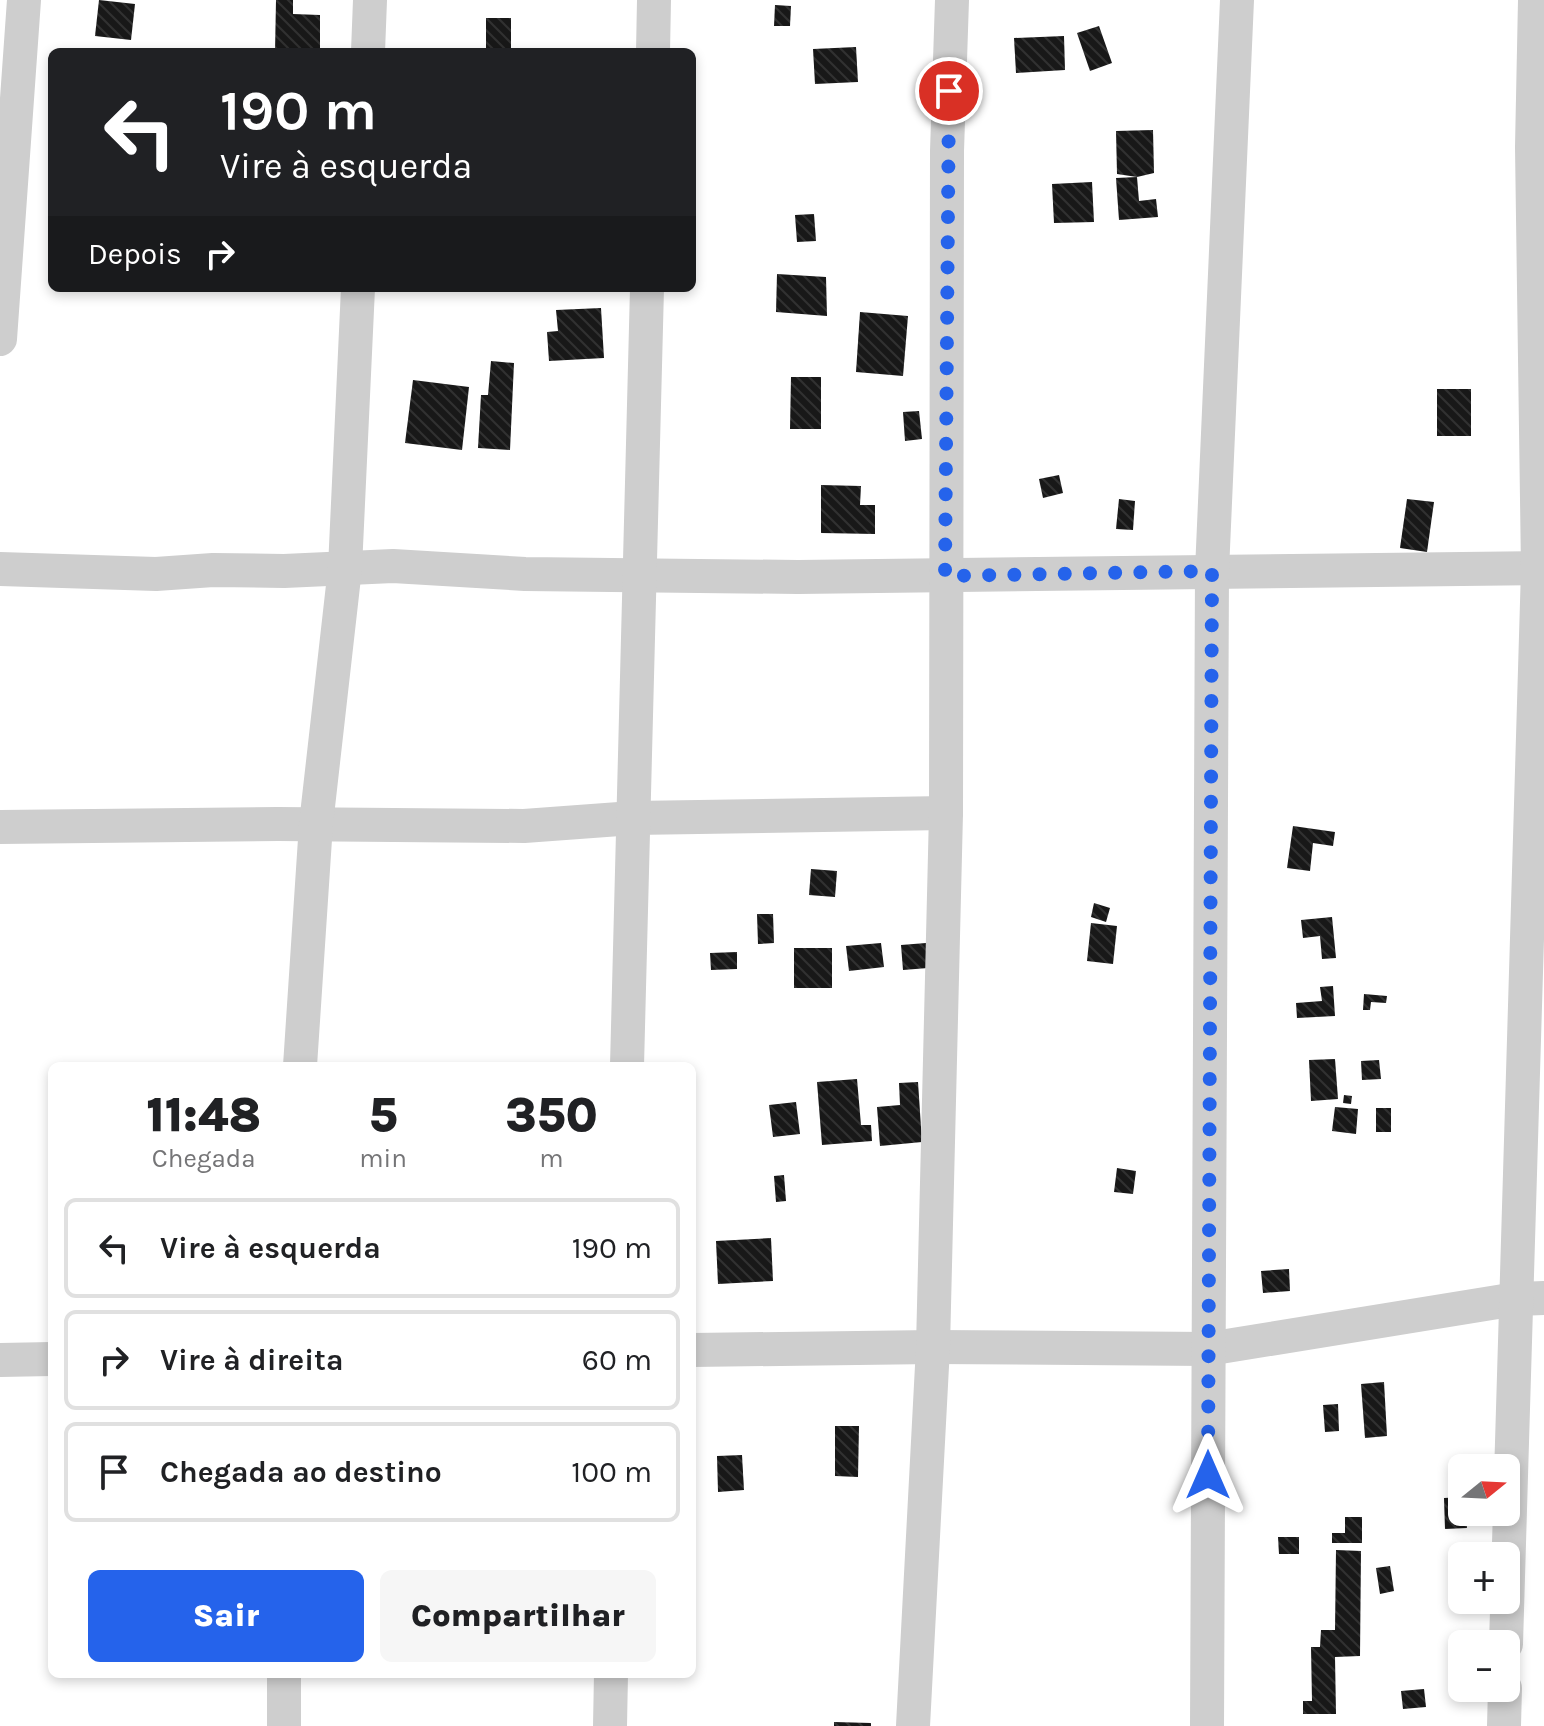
<!DOCTYPE html>
<html lang="pt">
<meta charset="utf-8">
<style>
:root{--surface:#fff;--page:#f6f6f6;--text:#202124;--muted:#757577;--line:#e0e0e0;--accent:#2563eb}
body{margin:0;font-family:Karla,sans-serif;background:var(--page);color:var(--text);height:100vh;display:flex;flex-direction:column;font-size:30px;white-space:nowrap}
*{box-sizing:border-box;margin:0}
p{font-size:26px;color:var(--muted)}
.icon{flex:none;width:44px;height:44px;fill:none;stroke:currentColor;stroke-width:2;stroke-linecap:round;stroke-linejoin:round}
.map{position:relative;flex:1;overflow:hidden}
.side{position:absolute;left:48px;top:1062px;width:648px;height:616px;display:flex;flex-direction:column;background:var(--surface);border-radius:12px;box-shadow:0 4px 12px #0003}
.side>*{flex:none}
.top-card{position:absolute;left:48px;top:48px;width:648px;height:244px;border-radius:12px;box-shadow:0 4px 12px #0003;background:#202124;color:#fff;overflow:hidden}
.needle{width:52px;rotate:72deg}
.buttons{position:absolute;left:1448px;top:1454px;display:grid;gap:16px}
.buttons a{display:grid;place-items:center;width:72px;height:72px;border-radius:12px;background:var(--surface);box-shadow:0 4px 12px #0003;font-size:40px}
.pin{position:absolute;display:grid;place-items:center;width:68px;height:68px;color:#fff;margin:-34px;border:4px solid #fff;border-radius:50%;box-shadow:0 2px 8px #0007}
.me{position:absolute;width:88px;margin:-44px;rotate:0deg;stroke-linejoin:round;filter:drop-shadow(0 0 6px #0008)}
.turn{display:flex;align-items:center;gap:28px;height:168px;padding:0 40px;font-size:36px}
.turn .icon{width:104px;height:104px;stroke-width:2.5}
.turn b{display:block;font-size:56px;line-height:68px}
.then{display:flex;align-items:center;height:76px;padding:0 40px;background:#0003;gap:16px;font-size:30px}
.eta{display:flex;justify-content:space-evenly;align-items:center;height:136px;text-align:center}
.eta b{font-size:48px;font-weight:800;line-height:56px}
.primary-button{display:flex;gap:16px;margin-top:auto;padding:16px 40px}
.primary-button a{flex:1;height:92px;border-radius:12px;background:var(--accent);color:#fff;font-size:32px;font-weight:800;line-height:92px;text-align:center}
.primary-button a+a{background:var(--page);color:var(--text)}
ul{padding:0;list-style:none}
li{display:flex;align-items:center;gap:24px;height:100px;margin:0 16px 12px;padding:0 24px;border:4px solid var(--line);border-radius:12px}
li div{flex:1}
li b{display:block;font-size:30px}
li em{font-style:normal}
.map>svg:first-child{display:block}
.building{fill:url(#building-back-hatch)}
.lines{fill:none;stroke-linecap:round;stroke-linejoin:round}
.minor{stroke:#cecece;stroke-width:34}
.route{stroke:#2563eb;stroke-width:14;stroke-dasharray:0 25.2}
</style>
<div class="map">
<svg width="1544" height="1726" viewBox="0 0 1544 1726">
<defs>
<pattern id="building-back-hatch" width="6" height="6" patternUnits="userSpaceOnUse" patternTransform="scale(2)"><rect width="6" height="6" fill="#181818"/><path d="M-1 5l2 2M0 0l6 6M5-1l2 2" fill="none" stroke="#313131"/></pattern>
</defs>
<rect width="100%" height="100%" fill="#fff"/>
<g class="building">
<path d="M99 0 135 4 131 40 95 36Z"/>
<path d="M276 0H293V14L320 15V52H275Z"/>
<path d="M775 5 791 6 790 26H774Z"/>
<rect x="486" y="18" width="25" height="34"/>
<path d="M1099 26 1112 63 1090 71 1077 33Z"/>
<path d="M1064 36 1065 70 1016 73 1014 38Z"/>
<path d="M856 47 858 82 815 84 813 49Z"/>
<path d="M1153 130 1154 173 1137 177 1117 174 1116 131Z"/>
<path d="M1137 177 1139 201 1156 199 1158 217 1119 220 1116 178Z"/>
<path d="M1092 182 1094 222 1054 223 1052 184Z"/>
<path d="M814 214 816 241 797 242 795 215Z"/>
<path d="M777 274 826 277 827 316 776 312Z"/>
<path d="M601 308 604 358 549 361 547 332 558 331 556 310Z"/>
<path d="M860 312 908 316 903 376 856 372Z"/>
<path d="M491 361 514 363 510 450 478 448 481 395H488Z"/>
<path d="M791 377H821V429H790Z"/>
<path d="M413 380 469 387 462 450 405 443Z"/>
<rect x="1437" y="389" width="34" height="47"/>
<path d="M919 411 922 439 905 441 903 412Z"/>
<path d="M1059 475 1063 493 1043 498 1039 479Z"/>
<path d="M821 485 861 486 860 505H875V534L821 533Z"/>
<path d="M1119 499 1135 501 1133 530 1116 529Z"/>
<path d="M1407 499 1434 502 1427 552 1400 548Z"/>
<path d="M1293 826 1335 832 1333 846 1313 843 1310 871 1287 868Z"/>
<path d="M811 869 837 871 835 897 809 895Z"/>
<path d="M1094 903 1110 908 1106 922 1091 917Z"/>
<path d="M757 914H773L774 943 758 944Z"/>
<path d="M1332 917 1336 958 1322 959 1320 936 1303 938 1301 920Z"/>
<path d="M1091 923 1117 926 1113 964 1087 961Z"/>
<path d="M881 943 884 967 849 971 846 946Z"/>
<path d="M926 943 928 968 903 970 901 945Z"/>
<rect x="794" y="948" width="38" height="40"/>
<path d="M737 952V969L711 970 710 953Z"/>
<path d="M1333 986 1335 1016 1297 1018 1296 1003 1322 1001 1320 987Z"/>
<path d="M1364 994 1387 996 1386 1003 1371 1002 1370 1010H1363Z"/>
<path d="M1335 1059 1338 1099 1311 1101 1309 1060Z"/>
<path d="M1379 1060 1381 1079 1362 1080 1361 1061Z"/>
<path d="M857 1079 861 1125H871L872 1141 822 1145 817 1082Z"/>
<path d="M918 1082 922 1142 880 1146 877 1107 900 1105 899 1083Z"/>
<path d="M1344 1095 1352 1096 1351 1104 1343 1103Z"/>
<path d="M796 1102 800 1134 773 1137 769 1105Z"/>
<path d="M1335 1107 1358 1109 1356 1134 1332 1131Z"/>
<rect x="1376" y="1108" width="15" height="24"/>
<path d="M1117 1168 1136 1171 1133 1194 1114 1192Z"/>
<path d="M784 1175 786 1201 776 1202 774 1176Z"/>
<path d="M771 1238 773 1281 718 1284 716 1241Z"/>
<path d="M1289 1269 1290 1291 1263 1293 1261 1271Z"/>
<path d="M1384 1382 1387 1436 1365 1438 1361 1384Z"/>
<path d="M1338 1404 1339 1431 1325 1432 1323 1405Z"/>
<path d="M835 1426H859L858 1477 835 1476Z"/>
<path d="M742 1455 744 1490 718 1492 717 1456Z"/>
<path d="M1462 1497V1512H1466L1467 1528 1445 1529 1444 1498Z"/>
<path d="M1345 1517H1362V1543H1332V1533H1345Z"/>
<path d="M1278 1537H1299V1554H1279Z"/>
<path d="M1336 1550 1361 1551 1360 1656 1335 1657 1336 1714H1303V1701H1312L1311 1647H1320L1321 1630H1335Z"/>
<path d="M1390 1566 1394 1591 1380 1594 1376 1568Z"/>
<path d="M1424 1689 1426 1707 1403 1709 1401 1691Z"/>
<path d="M834 1722 871 1723V1726H834Z"/>
</g>
<g class="lines">
<g class="minor">
<path d="M368 52 370 0"/>
<path d="M653 52 654 0"/>
<path d="M0 339 24 0"/>
<path d="M0 569 156 574 213 570 284 571 393 566 525 574 798 577 1544 568"/>
<path d="M0 827 278 824 524 826 633 818 946 813"/>
<path d="M300 1066 316 824 345 568 358 288"/>
<path d="M627 1066 647 288"/>
<path d="M692 1350 933 1347 1208 1349 1516 1299 1544 1298"/>
<path d="M0 1360 52 1359"/>
<path d="M1506 1644 1538 569 1532 147 1535 0"/>
<path d="M284 1726V1674"/>
<path d="M610 1726 611 1674"/>
<path d="M913 1726 933 1347 946 813 947 151 952 0"/>
<path d="M1207 1726 1212 571 1237 0"/>
<path d="M1504 1726 1505 1688"/>
</g>
</g>
<g class="lines">
<path class="route" d="M949 91 945 576 1212 571 1208 1475"/>
</g>
</svg>
<div class="buttons">
<a><svg class="needle" viewBox="-14 -14 28 28"><path d="M0-13l5 13h-10z" fill="#e53935"/><path d="M0 13l5-13h-10z" fill="#757577"/></svg></a>
<a>+</a>
<a>−</a>
</div>
<div class="pin" style="left:949px;top:91px;background:#d93025"><svg class="icon" aria-label="arrive" viewBox="0 0 24 24"><path d="M6 21V4h12l-3 4 3 4H6"/></svg></div>
<svg class="me" style="left:1208px;top:1475px" viewBox="-20 -20 40 40"><path d="M0-17L14 15 0 8-14 15z" fill="#2563eb" stroke="#fff" stroke-width="4"/></svg>
<div class="top-card">
<div class="turn"><svg class="icon" aria-label="left" viewBox="0 0 24 24"><path d="M17 20v-9H6M10 6l-5 5 5 5"/></svg><div><b>190 m</b>Vire à esquerda</div></div>
<div class="then">Depois<svg class="icon" aria-label="right" viewBox="0 0 24 24"><path d="M7 20v-9h11M14 6l5 5-5 5"/></svg></div>
</div>
<section class="side">
<div class="eta">
<div><b>11:48</b><p>Chegada</p></div>
<div><b>5</b><p>min</p></div>
<div><b>350</b><p>m</p></div>
</div>
<ul>
<li><svg class="icon" aria-label="left" viewBox="0 0 24 24"><path d="M17 20v-9H6M10 6l-5 5 5 5"/></svg><div><b>Vire à esquerda</b></div><em>190 m</em></li>
<li><svg class="icon" aria-label="right" viewBox="0 0 24 24"><path d="M7 20v-9h11M14 6l5 5-5 5"/></svg><div><b>Vire à direita</b></div><em>60 m</em></li>
<li><svg class="icon" aria-label="arrive" viewBox="0 0 24 24"><path d="M6 21V4h12l-3 4 3 4H6"/></svg><div><b>Chegada ao destino</b></div><em>100 m</em></li>
</ul>
<div class="primary-button"><a>Sair</a><a>Compartilhar</a></div>
</section>
</div>
